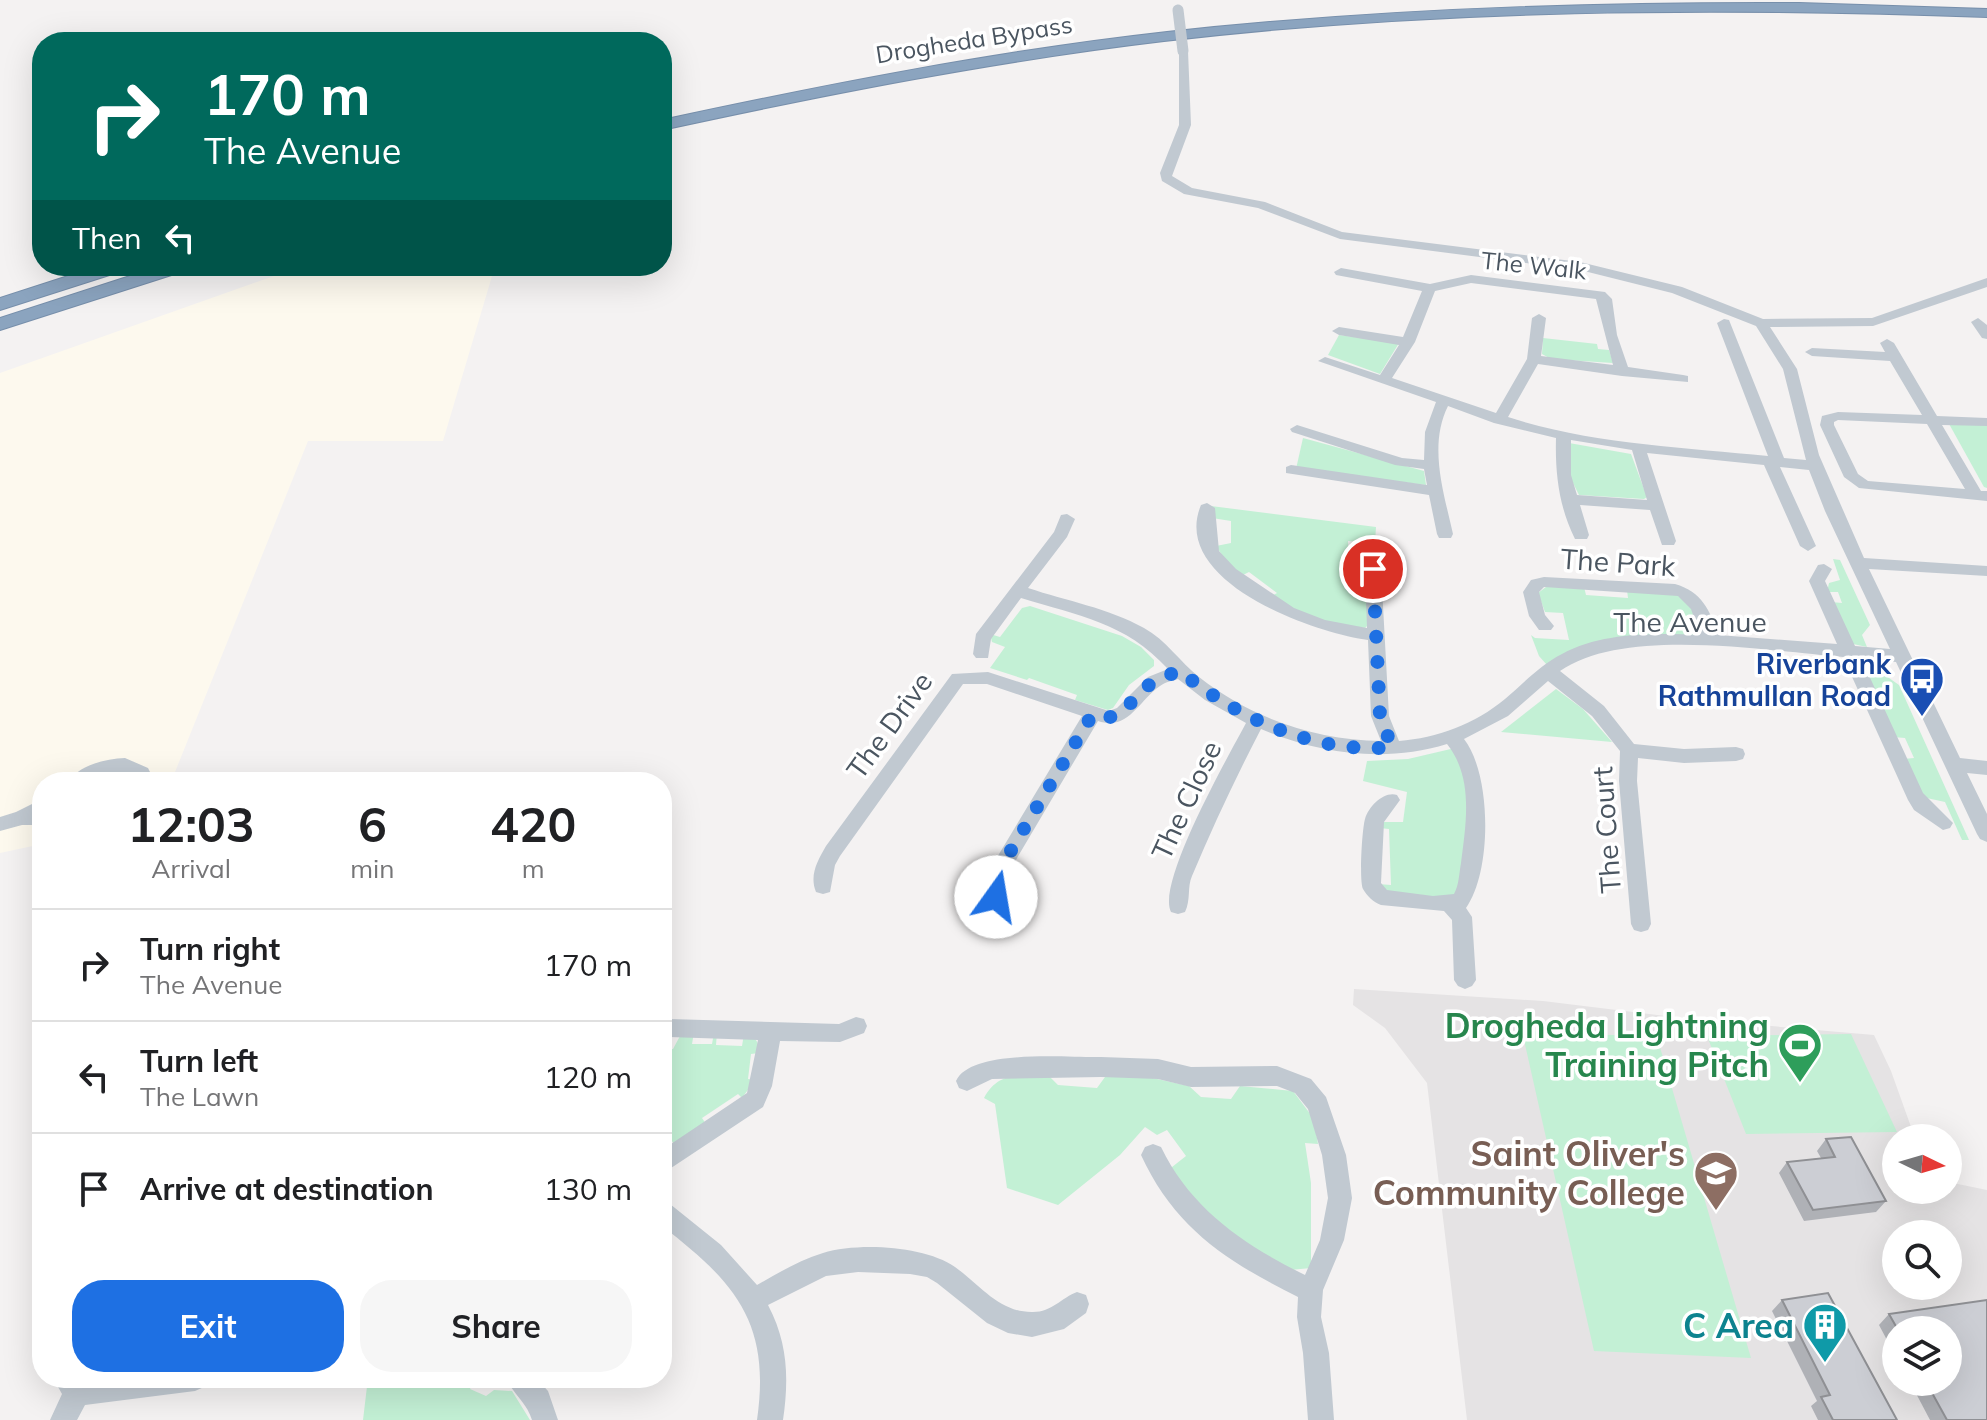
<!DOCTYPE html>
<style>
:root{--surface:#fff;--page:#f6f6f6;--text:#202124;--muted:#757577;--line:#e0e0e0;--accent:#1e70e3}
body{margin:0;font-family:Mulish,sans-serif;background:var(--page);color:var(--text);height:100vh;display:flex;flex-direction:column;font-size:30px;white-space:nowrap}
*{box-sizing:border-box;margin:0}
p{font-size:26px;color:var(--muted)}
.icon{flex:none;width:44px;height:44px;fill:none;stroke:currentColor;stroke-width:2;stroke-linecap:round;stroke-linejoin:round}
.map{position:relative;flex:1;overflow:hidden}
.panel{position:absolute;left:32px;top:772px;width:640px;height:616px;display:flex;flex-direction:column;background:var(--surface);border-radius:32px;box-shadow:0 8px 32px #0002}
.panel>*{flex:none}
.top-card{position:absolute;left:32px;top:32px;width:640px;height:244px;border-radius:32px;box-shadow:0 8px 32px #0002;background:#00695c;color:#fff;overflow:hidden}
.needle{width:52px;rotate:95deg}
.tools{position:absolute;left:1882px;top:1124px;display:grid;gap:16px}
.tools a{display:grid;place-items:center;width:80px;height:80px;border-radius:50%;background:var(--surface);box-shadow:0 8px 32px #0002;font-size:40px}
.pin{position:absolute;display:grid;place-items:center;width:68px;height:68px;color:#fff;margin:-34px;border:4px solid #fff;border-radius:50%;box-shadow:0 2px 8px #0007}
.me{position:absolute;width:88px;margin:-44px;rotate:13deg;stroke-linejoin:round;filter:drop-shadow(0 0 6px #0008)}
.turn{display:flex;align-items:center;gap:28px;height:168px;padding:0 40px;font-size:36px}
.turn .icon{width:104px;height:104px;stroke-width:2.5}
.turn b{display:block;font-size:56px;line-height:68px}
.then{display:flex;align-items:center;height:76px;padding:0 40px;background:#0003;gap:16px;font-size:30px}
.eta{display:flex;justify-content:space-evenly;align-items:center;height:136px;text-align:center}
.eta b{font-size:48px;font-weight:700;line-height:56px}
.cta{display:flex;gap:16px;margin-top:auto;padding:16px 40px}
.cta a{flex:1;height:92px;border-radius:32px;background:var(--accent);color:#fff;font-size:32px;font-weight:700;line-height:92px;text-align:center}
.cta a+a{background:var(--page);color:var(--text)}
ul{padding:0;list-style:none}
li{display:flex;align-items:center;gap:24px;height:112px;padding:0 40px;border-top:2px solid var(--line)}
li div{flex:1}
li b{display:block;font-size:30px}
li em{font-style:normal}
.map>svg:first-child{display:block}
.commercial{fill:#fdf9ee}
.education{fill:#e5e3e4;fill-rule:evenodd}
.green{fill:#c3f0d5}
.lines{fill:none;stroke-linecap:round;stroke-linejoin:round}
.highway-casing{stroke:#778fab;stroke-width:2}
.minor{fill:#c1c9d1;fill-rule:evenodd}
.highway{fill:#8ba4bf;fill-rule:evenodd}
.minor-bridge{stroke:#c1c9d1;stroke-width:11}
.wall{fill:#afb1b6}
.building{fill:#ccced4;stroke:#8f9094;stroke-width:2}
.route{stroke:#1e70e3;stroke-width:14;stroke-dasharray:0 25.2}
.labels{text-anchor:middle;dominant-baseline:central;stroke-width:7;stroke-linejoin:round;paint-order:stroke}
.far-street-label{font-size:24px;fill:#4a5560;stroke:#fff}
.street-label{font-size:28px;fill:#4a5560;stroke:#fff}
.transit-label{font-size:28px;font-weight:bold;fill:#164399;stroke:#fff;text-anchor:end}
.near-leisure-label{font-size:34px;font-weight:bold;fill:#27864d;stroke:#fff;text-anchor:end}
.near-education-label{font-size:34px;font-weight:bold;fill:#785e54;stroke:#fff;text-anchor:end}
.near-culture-label{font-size:34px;font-weight:bold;fill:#0d838f;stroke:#fff;text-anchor:end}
</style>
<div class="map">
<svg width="1987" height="1420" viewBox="0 0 1987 1420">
<rect width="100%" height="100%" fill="#f4f2f2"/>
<path class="commercial" d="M302 266H495L443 441H308L171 782H42V844L0 853V373Z"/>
<path class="education" d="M1354 989 1543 1001 1690 1019 1874 1035 1891 1071 1915 1138H1896V1190H1948V1182L1987 1190V1420H1467L1427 1083 1385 1028 1353 1005ZM1896 1234H1948V1286H1896ZM1896 1330H1948V1382H1896Z"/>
<g class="green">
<path d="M1339 335 1399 343 1380 374 1328 355Z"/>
<path d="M1543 338 1597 344 1598 349 1609 350 1613 363 1551 359 1542 354Z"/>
<path d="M1948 422 1987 425V488L1984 487Z"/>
<path d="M1303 438 1424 471 1426 485 1296 469Z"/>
<path d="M1569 443 1631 454 1647 497 1644 499 1579 495 1569 475Z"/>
<path d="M1211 506 1376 527 1375 543 1348 541 1349 565 1362 567 1369 576 1358 575 1359 594 1368 595V625L1365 628 1319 621 1270 597 1277 593 1249 572 1241 576 1230 567 1216 546 1231 543V521L1212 518Z"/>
<path d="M1833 559 1840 560 1870 625 1862 635 1867 647 1853 644 1831 602 1842 603 1838 592H1827L1829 583 1840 580Z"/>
<path d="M1546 587H1584L1586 595 1628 598 1627 590 1676 593 1688 598 1701 636 1640 639 1547 665 1539 656 1531 635 1535 638 1569 640 1563 613 1545 612 1538 593Z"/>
<path d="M1030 606 1122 636 1141 647 1154 660V666L1129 685 1113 708 1108 710 1075 700 1077 695 1029 678 1027 680 990 668 1005 647 992 642 990 634 1000 637 1022 608Z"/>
<path d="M1861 658H1874L1882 673 1899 685 1969 840H1962L1945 802 1922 797 1903 759 1914 758 1905 738 1893 737 1859 660Z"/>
<path d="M1556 689 1583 709 1612 742 1501 732Z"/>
<path d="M1455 748 1470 783 1462 886 1452 899 1392 894 1378 884 1391 885 1389 829 1379 828 1381 822H1403L1407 792 1363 781 1367 761 1408 759Z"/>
<path d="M1522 1031 1657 1037 1751 1358 1594 1351Z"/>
<path d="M694 1032 692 1044H712L714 1033H717L716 1045 742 1046 744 1034C756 1037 759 1041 759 1053L751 1054 748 1079 755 1080 742 1098 738 1094 702 1118 706 1124 675 1145 671 1140 662 1146V1049H673L680 1036Z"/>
<path d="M1851 1034 1897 1132 1746 1134 1707 1036Z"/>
<path d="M1048 1075 1058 1085 1097 1088 1105 1077H1148L1189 1086 1201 1097 1231 1099 1240 1086 1293 1091 1314 1119 1318 1144 1305 1143 1311 1183V1268L1290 1270 1223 1233 1167 1171 1186 1156 1167 1130 1157 1135 1145 1127 1120 1155 1058 1205 1007 1188 995 1104 984 1098C1000 1070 1018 1077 1048 1075Z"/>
<path d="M368 1378H475L470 1389 486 1396 494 1390 512 1391 530 1420H363Z"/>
</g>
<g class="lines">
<g class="highway-casing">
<g id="highway">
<path d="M1799 3 1987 9V17C1712 7 1437 9 1164 41 995 61 828 94 662 130V120C829 84 997 51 1167 32 1377 9 1588 2 1799 3Z"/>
<path d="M99 266H127L125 270 0 310V298Z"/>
<path d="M161 266H189L187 270 0 330V318Z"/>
</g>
</g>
<g class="minor">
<path d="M1179 49 1188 51 1191 125 1172 176 1192 188 1265 202 1342 232 1580 262 1682 287 1763 319 1872 318 1987 278V287L1873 326 1770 327 1797 369 1819 455 1864 558 1987 566V576L1869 569 1960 758 1987 761V775L1967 773 1987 814V842L1980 839 1977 834 1896 662 1861 658 1923 793 1953 823 1950 828 1943 830 1914 810 1908 800 1843 657C1767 651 1624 626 1560 671L1604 706 1634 744 1684 749 1736 747 1743 749 1745 754 1743 759 1736 761 1684 763 1638 758 1637 781 1651 924 1648 930 1641 932 1634 930 1631 924 1619 781 1620 751 1592 716 1548 681 1508 716 1464 739C1492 775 1492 872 1466 908L1472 917 1476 980 1472 986 1465 989 1458 986 1454 980 1452 920 1444 911 1381 905C1373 902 1367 896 1363 889 1359 881 1362 829 1365 819 1369 806 1384 791 1397 795L1400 800 1384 822 1381 883 1387 890 1433 896 1454 894C1459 885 1459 874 1461 863 1466 823 1474 778 1447 744 1386 763 1319 754 1261 729 1236 777 1213 826 1192 876 1187 887 1191 900 1185 912L1178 914 1171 912C1156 883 1229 755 1246 723L1205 700 1178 679C1172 681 1165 682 1160 686 1138 701 1129 731 1098 721L1007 875 1003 903 996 905 989 903 986 897 987 874 1082 716 987 684H963L840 856 835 865 830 892 823 894 816 892C809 875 818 860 826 846L952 674 988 672 1109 711 1117 708 1148 677 1168 669C1125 622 1079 616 1021 598L991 639 988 658H976L973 654 976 634 1054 532 1061 515 1067 514 1075 519 1067 537 1028 588C1067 601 1108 608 1144 628 1166 640 1180 662 1199 677 1251 718 1315 740 1381 741L1371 716 1368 640C1313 633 1169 581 1201 505L1207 503 1215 508 1219 551 1236 569 1294 608 1325 620 1367 628 1365 570 1354 554 1362 549 1368 550 1381 569 1389 716 1399 741C1437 738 1475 724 1505 699 1524 683 1540 665 1562 654 1602 632 1656 633 1700 635L1691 609 1678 596 1544 587 1539 592 1545 615 1554 626 1551 630H1539L1529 616 1523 592 1531 580 1544 577 1675 584C1702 592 1710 610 1718 635L1837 644 1809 581 1818 565 1824 564 1832 569 1825 581 1855 646 1890 649 1825 511 1809 470 1780 467 1816 546 1808 551 1800 546 1764 465 1647 453 1676 541 1674 545H1662L1650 510 1580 505 1589 535 1587 539H1575C1559 507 1555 474 1556 438L1494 423 1448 406C1428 446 1444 493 1453 534L1451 538H1439L1437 534 1429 495 1286 473V467L1291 465 1427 485 1424 469 1395 465 1292 432 1290 429 1297 425 1402 458 1424 460 1425 432 1436 402 1318 361 1325 357 1380 375 1399 345 1339 335 1332 331 1339 327 1403 337 1422 291 1336 275 1334 272 1341 268 1430 284 1471 275 1605 292 1612 299 1617 335 1628 367 1683 375 1688 376V382L1622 376 1538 364 1508 417C1591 444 1682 447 1768 456L1717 323 1724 319 1729 320 1784 458 1806 460 1783 369 1756 326 1672 293 1580 270 1340 239 1258 208 1184 194 1162 181 1160 173 1179 125ZM1471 283 1596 299 1613 365 1541 356 1546 318 1539 314 1532 318 1527 359 1496 413 1392 378 1415 342 1435 291ZM1571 440 1632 450 1647 500 1577 495 1571 475Z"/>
<path d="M1978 318 1987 325V339L1982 338 1971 322Z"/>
<path d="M1887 339 1894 343 1937 416 1987 418V426L1942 425 1981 491H1987V501L1859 488 1844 477 1820 425 1822 416 1838 412 1922 415 1890 361 1812 356 1805 352 1812 348 1885 352 1880 343ZM1838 420 1927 424 1965 489 1868 481 1858 474 1834 425V422Z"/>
<path d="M125 758 148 768 155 782H137L125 772 108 774 91 782H68C79 765 105 759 125 758Z"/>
<path d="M42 799V825H22L0 831V817L16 812Z"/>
<path d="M856 1017 864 1019 867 1026 864 1033 840 1042 780 1041 772 1086 763 1107 662 1174V1150L747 1093 758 1040 669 1037 662 1035V1021L669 1019 839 1024Z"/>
<path d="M1101 1057 1158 1059 1191 1067 1277 1066 1311 1079 1326 1097 1346 1155 1352 1198 1344 1240 1323 1290 1321 1317 1329 1353 1334 1420H1308L1303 1353 1297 1317 1298 1297C1228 1262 1175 1229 1141 1155L1145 1147 1153 1144 1161 1147C1191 1209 1244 1245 1305 1275L1320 1240 1328 1198 1322 1155 1308 1109 1295 1093 1277 1086 1191 1087 1158 1079 1101 1077 992 1079 967 1091 959 1088 956 1081C971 1048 1068 1058 1101 1057Z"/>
<path d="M662 1201 670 1204 721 1245 757 1285C778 1273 800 1260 823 1253 859 1242 925 1246 955 1267 980 1285 1000 1313 1033 1312 1052 1312 1061 1298 1077 1292L1086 1295 1089 1304 1086 1313 1064 1329 1032 1337 1008 1333 987 1323 937 1283 927 1277 910 1274 858 1272 826 1276 768 1305C788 1343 789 1379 783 1420H757C771 1323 736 1283 662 1226Z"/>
<path d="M53 1378H208L204 1387 195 1391 85 1405 77 1420H50L62 1394Z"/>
<path d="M506 1378H536L548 1391 558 1420H532C527 1403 513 1394 506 1378Z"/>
</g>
<use href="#highway" class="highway"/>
<path class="minor-bridge" d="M1178 10 1183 51"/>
</g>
<g class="wall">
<path d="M1826 1139 1886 1201 1876 1212 1804 1221 1779 1173 1787 1162 1821 1158 1817 1151Z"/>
<path d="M1782 1300 1897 1420H1818L1811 1406 1817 1401 1772 1311Z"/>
<path d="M1987 1300V1420H1930L1910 1382H1948V1330H1896V1357L1879 1325 1889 1314Z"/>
</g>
<g class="building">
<path d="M1851 1137 1886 1201 1813 1210 1787 1162 1835 1157 1826 1139Z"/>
<path d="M1828 1293 1897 1420H1833L1821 1397 1830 1395 1782 1300Z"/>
<path d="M1987 1300V1420H1947L1926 1382H1948V1330H1898L1889 1314Z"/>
</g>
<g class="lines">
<path class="route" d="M996 897 997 874 1092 715C1118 723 1124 709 1140 693 1151 681 1165 676 1180 671 1237 718 1317 755 1392 747L1380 716 1373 569"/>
</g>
<defs>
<g id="bus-pin" transform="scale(2.3)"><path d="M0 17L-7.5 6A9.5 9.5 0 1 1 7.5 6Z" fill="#1a4fb4" stroke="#fff"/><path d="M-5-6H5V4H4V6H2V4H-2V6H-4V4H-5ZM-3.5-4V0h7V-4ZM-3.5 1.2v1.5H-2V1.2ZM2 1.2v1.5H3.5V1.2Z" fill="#fff"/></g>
<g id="stadium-pin" transform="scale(2.3)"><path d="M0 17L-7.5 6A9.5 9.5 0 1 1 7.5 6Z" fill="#2e9e5b" stroke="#fff"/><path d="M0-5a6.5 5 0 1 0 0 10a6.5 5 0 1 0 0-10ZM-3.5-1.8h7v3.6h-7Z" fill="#fff"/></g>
<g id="school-pin" transform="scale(2.3)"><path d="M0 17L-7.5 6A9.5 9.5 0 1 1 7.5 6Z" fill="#8d6e63" stroke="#fff"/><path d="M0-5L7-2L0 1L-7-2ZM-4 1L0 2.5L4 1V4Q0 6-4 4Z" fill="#fff"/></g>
<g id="building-pin" transform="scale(2.3)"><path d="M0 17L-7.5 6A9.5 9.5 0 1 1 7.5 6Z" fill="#0f9aa8" stroke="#fff"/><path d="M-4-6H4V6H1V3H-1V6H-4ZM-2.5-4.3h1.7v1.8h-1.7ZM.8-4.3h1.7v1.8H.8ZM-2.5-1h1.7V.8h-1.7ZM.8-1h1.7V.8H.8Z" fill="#fff"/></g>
</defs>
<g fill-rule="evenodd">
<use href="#bus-pin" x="1922" y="679"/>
<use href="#stadium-pin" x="1800" y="1045"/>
<use href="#school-pin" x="1716" y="1173"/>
<use href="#building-pin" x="1825" y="1325"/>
</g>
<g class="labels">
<g class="far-street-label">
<text transform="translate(974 39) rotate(-9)">Drogheda Bypass</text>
<text transform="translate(1534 265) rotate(6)">The Walk</text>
</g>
<g class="street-label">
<text transform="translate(1618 562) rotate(4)">The Park</text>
<text x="1690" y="621">The Avenue</text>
<text transform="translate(889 725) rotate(-54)">The Drive</text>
<text transform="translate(1186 800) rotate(-65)">The Close</text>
<text transform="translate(1606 830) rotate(-94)">The Court</text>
</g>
<g class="transit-label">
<text x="1891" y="663">Riverbank<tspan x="1891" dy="32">Rathmullan Road</tspan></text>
</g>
<g class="near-leisure-label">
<text x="1769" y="1025">Drogheda Lightning<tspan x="1769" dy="39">Training Pitch</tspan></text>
</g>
<g class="near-education-label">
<text x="1685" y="1153">Saint Oliver's<tspan x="1685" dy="39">Community College</tspan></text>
</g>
<g class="near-culture-label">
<text x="1794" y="1325">C Area</text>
</g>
</g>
</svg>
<div class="tools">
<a><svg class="needle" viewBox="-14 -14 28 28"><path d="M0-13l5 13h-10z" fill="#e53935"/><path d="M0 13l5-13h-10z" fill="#757577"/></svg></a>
<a><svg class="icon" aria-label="search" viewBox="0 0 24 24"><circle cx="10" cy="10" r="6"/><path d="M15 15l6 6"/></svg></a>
<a><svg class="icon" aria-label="layers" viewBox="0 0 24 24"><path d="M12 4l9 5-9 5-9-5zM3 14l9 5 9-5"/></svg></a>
</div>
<div class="pin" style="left:1373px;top:569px;background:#d93025"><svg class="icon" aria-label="arrive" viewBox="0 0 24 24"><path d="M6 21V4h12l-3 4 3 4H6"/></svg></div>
<svg class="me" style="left:996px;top:897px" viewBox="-20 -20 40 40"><circle r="19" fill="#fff"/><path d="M0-13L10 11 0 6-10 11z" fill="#1e70e3"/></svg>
<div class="top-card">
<div class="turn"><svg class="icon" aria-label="right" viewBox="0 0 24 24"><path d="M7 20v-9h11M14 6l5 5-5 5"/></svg><div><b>170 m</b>The Avenue</div></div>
<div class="then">Then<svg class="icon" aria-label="left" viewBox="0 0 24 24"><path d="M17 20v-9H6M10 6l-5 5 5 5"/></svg></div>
</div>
<section class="panel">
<div class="eta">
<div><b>12:03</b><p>Arrival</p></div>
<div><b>6</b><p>min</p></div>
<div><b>420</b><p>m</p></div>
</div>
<ul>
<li><svg class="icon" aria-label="right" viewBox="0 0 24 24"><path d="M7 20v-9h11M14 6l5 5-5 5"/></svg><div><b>Turn right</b><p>The Avenue</p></div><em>170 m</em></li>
<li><svg class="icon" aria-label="left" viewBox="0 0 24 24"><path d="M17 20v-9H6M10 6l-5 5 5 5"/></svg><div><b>Turn left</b><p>The Lawn</p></div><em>120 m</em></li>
<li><svg class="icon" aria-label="arrive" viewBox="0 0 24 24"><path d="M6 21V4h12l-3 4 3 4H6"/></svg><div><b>Arrive at destination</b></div><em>130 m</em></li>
</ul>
<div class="cta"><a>Exit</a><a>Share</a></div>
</section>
</div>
